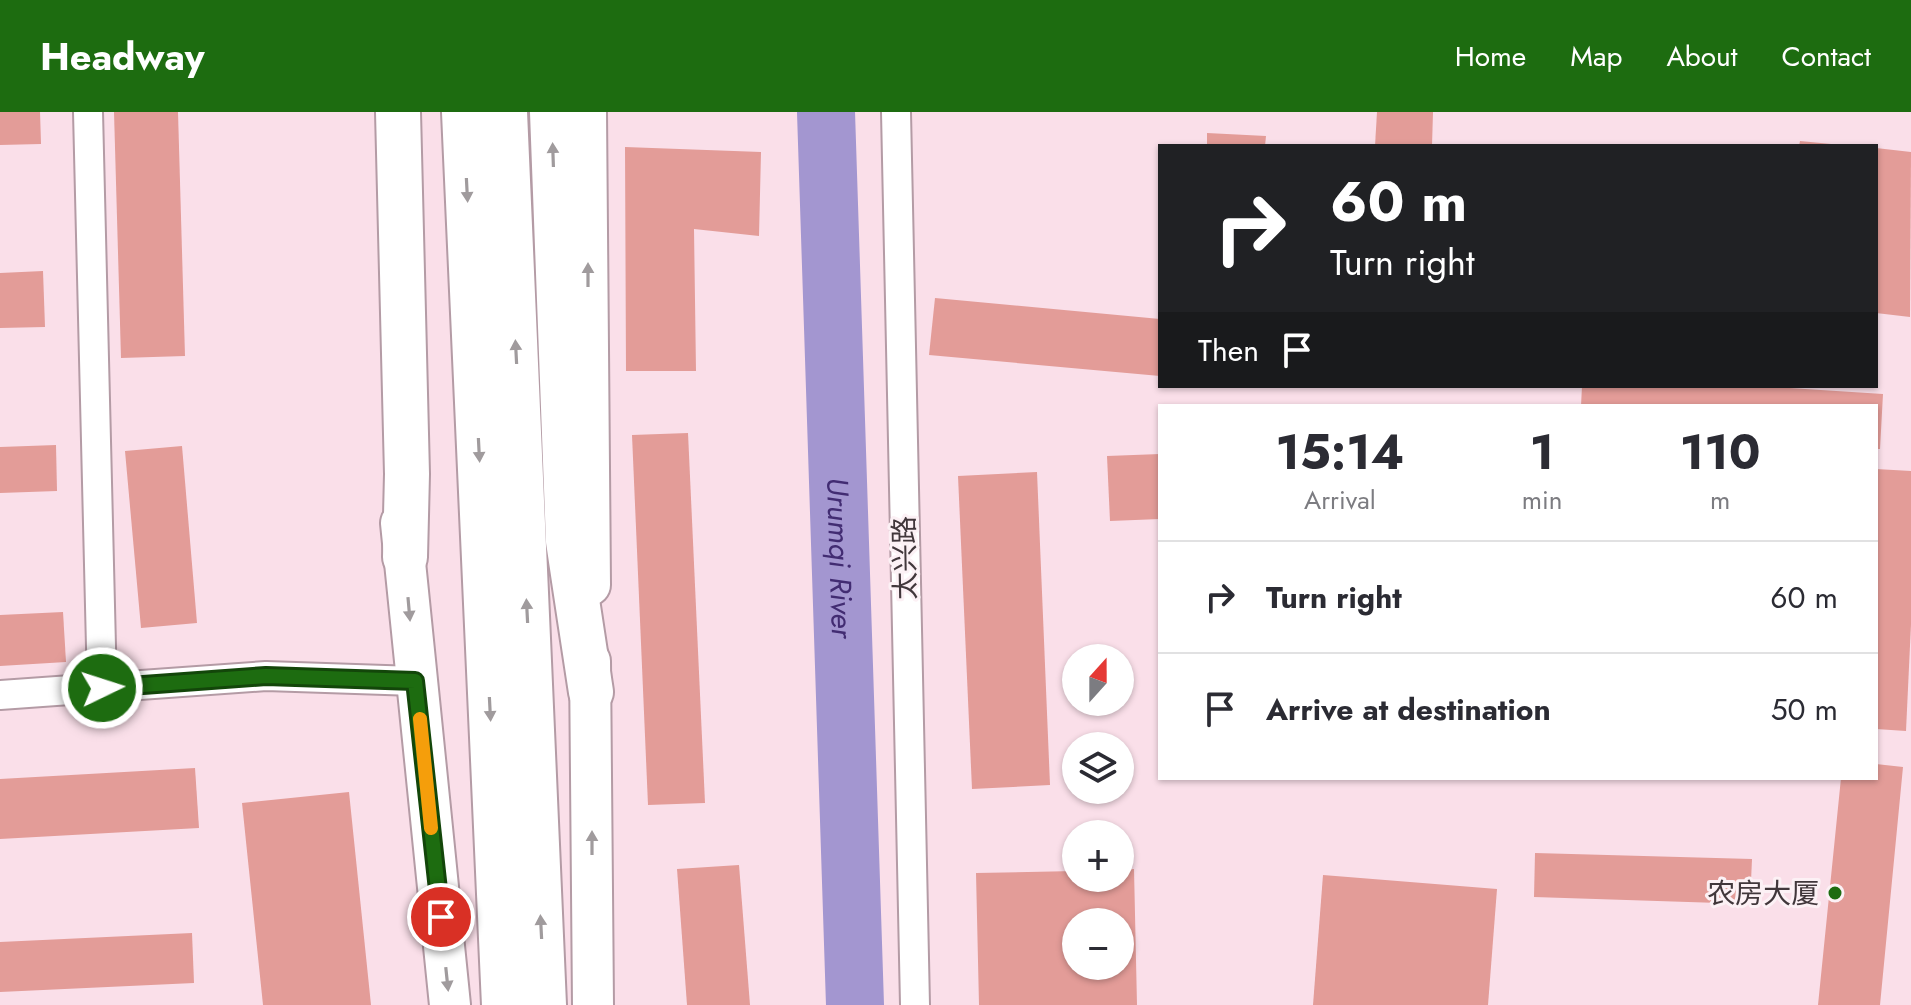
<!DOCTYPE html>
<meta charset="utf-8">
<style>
:root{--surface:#fff;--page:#f7f7f7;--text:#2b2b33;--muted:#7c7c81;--line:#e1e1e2;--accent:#1d6c10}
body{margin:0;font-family:Jost,"Noto Sans SC",sans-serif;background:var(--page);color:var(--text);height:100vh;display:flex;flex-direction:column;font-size:30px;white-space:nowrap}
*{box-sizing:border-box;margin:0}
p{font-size:26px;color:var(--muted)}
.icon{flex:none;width:44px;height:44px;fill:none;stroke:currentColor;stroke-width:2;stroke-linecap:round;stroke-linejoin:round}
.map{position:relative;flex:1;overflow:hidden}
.sheet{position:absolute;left:1158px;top:292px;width:720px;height:376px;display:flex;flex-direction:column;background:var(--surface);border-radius:0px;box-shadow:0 2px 6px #0004}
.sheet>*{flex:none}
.top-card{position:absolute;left:1158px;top:32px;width:720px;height:244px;border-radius:0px;box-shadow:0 2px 6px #0004;background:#202124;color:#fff;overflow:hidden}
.needle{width:52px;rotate:21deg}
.buttons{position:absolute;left:1062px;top:532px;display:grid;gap:16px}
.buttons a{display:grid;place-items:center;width:72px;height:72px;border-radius:50%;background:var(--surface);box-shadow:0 2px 6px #0004;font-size:40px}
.pin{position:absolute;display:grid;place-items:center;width:68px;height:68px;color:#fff;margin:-34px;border:4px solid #fff;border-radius:50%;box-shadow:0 2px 8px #0007}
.me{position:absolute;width:88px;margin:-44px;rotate:86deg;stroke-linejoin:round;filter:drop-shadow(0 0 6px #0008)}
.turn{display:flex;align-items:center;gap:28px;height:168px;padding:0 40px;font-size:36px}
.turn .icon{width:104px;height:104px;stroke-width:2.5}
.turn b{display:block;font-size:56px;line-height:68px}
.then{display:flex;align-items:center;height:76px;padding:0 40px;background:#0003;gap:16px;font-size:30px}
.eta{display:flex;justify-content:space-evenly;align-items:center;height:136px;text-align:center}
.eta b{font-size:48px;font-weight:700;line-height:56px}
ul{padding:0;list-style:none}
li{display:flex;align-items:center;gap:24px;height:112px;padding:0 40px;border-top:2px solid var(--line)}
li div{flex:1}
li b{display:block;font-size:30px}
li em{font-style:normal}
header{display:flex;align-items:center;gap:48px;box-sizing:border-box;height:112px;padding:0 40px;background:var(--accent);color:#fff}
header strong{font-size:38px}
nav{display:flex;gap:44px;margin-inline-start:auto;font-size:28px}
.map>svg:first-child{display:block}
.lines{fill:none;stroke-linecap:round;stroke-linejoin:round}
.river{stroke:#a396d0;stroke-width:58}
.building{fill:#e39c98;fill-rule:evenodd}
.minor-casing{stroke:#b49ba5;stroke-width:32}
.secondary-casing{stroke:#b49ba5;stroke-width:44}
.trunk-casing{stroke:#b49ba5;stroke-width:48}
.minor{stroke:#fff;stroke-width:28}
.secondary{stroke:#fff;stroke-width:40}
.trunk{stroke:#fff;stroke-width:44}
.oneway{fill:#a09b9d}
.route-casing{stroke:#13460a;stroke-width:20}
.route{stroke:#1d6c10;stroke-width:14}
.slow{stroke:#f59e0b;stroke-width:14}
.poi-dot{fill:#1d6c10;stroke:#fcf1f5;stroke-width:3}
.labels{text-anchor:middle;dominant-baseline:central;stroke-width:6;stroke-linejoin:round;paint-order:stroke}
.street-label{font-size:28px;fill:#41373b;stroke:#fcf1f5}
.poi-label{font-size:28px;fill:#41373b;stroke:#fcf1f5;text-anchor:end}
.water-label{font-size:30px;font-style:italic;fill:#422c72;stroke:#fcf1f5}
</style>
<header>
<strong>Headway</strong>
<nav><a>Home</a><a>Map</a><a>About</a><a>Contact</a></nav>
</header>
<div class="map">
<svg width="1911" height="893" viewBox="0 0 1911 893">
<rect width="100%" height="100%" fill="#fadfe9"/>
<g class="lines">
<path class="river" id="s1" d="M826 0 855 893"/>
</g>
<g class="building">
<path d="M0 0H40L41 32 0 33Z"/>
<path d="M114 0H178L185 244 121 246Z"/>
<path d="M1377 0H1433L1432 34H1375Z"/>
<path d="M1207 21 1266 24 1265 34H1207Z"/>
<path d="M1800 29 1831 32V34H1799Z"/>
<path d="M625 35 761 40 759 124 694 117 696 259H626Z"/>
<path d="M1876 36 1911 40 1910 205 1876 201Z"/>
<path d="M43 159 45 215 0 216V161Z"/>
<path d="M935 186 1160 207V264L929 243Z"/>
<path d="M1582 274H1760L1883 282 1880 337H1876V294H1581Z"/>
<path d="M688 321 705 691 648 693 632 323Z"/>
<path d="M56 333 57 379 0 381V335Z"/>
<path d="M182 334 197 511 141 516 125 339Z"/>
<path d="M1160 342V407L1110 409 1107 344Z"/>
<path d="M1876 357 1911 359V512L1906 619 1876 617Z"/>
<path d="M1037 360 1050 673 972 677 958 364Z"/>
<path d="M63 500 66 550 0 554V503Z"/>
<path d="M1876 652 1903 655 1880 893H1818L1841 666H1876Z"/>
<path d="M195 656 199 716 0 727V667Z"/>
<path d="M349 680 371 893H263L242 691Z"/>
<path d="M1535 741 1752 747 1750 792 1534 785Z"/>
<path d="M739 753 750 893H687L677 757Z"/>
<path d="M1134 757 1137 893H979L976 761 1076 759V766H1120V758ZM1076 810H1120V854H1076Z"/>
<path d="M1323 763 1497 777 1488 893H1313Z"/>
<path d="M192 821 194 871 0 880V830Z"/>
</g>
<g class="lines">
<g class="minor-casing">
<g id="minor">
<path d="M88 0 102 576"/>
<path d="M896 0 915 893"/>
<path d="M0 583 266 564 415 569"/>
</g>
</g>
<g class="secondary-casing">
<g id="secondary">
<path d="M586 0 590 473"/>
<path d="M401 411 450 893"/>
<path d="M590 549 593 893"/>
</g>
</g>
<g class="trunk-casing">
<g id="trunk">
<path d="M398 0 407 362 405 445"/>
<path d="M464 0 504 893"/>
<path d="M505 0 544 893"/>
<path d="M552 0 568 429 591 580"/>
</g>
</g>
<use href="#minor" class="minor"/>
<use href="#secondary" class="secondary"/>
<use href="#trunk" class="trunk"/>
</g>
<defs><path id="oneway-solid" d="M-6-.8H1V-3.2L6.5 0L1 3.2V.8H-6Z" transform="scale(2)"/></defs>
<g class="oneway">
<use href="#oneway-solid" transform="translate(553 43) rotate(-92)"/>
<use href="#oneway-solid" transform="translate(467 78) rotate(87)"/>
<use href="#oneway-solid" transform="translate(588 163) rotate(-90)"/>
<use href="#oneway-solid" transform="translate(516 240) rotate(-93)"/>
<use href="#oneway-solid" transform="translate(479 338) rotate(87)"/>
<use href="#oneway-solid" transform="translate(409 497) rotate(85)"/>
<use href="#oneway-solid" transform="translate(527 499) rotate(-93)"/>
<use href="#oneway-solid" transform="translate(490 597) rotate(87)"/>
<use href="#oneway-solid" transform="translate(592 731) rotate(-90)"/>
<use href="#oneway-solid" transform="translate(541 815) rotate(-93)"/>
<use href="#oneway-solid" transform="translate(447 867) rotate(84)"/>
</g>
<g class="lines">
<g class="route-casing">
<path id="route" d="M102 576 266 564 415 569 441 805"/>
</g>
<use href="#route" class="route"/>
<path class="slow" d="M420 607 431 716"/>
</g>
<circle class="poi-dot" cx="1835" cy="781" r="8"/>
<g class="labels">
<g class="street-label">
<text transform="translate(905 446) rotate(-91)">太兴路</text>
</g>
<g class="poi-label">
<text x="1819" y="781">农房大厦</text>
</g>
<g class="water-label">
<text stroke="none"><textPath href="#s1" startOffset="446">Urumqi River</textPath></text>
</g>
</g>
</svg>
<div class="buttons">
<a><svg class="needle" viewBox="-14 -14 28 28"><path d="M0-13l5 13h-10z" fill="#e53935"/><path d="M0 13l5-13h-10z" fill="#7c7c81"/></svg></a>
<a><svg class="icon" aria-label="layers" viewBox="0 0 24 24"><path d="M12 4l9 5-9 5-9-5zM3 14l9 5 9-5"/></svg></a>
<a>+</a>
<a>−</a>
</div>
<div class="pin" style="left:441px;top:805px;background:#d93025"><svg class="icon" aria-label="arrive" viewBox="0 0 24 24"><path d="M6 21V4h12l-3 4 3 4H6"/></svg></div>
<svg class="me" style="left:102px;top:576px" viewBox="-20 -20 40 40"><circle r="17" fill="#1d6c10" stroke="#fff" stroke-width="3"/><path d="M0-11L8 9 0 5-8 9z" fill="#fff"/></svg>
<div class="top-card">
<div class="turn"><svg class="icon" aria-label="right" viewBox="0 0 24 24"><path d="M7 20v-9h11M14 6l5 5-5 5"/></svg><div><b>60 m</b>Turn right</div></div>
<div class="then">Then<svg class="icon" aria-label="arrive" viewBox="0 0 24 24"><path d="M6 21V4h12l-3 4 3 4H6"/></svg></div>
</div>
<section class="sheet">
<div class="eta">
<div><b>15:14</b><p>Arrival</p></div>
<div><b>1</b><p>min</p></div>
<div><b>110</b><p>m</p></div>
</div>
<ul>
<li><svg class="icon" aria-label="right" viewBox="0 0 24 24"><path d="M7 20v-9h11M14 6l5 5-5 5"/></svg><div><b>Turn right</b></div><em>60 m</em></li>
<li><svg class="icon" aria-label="arrive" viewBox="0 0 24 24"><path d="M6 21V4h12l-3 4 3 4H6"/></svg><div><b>Arrive at destination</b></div><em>50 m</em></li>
</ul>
</section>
</div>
